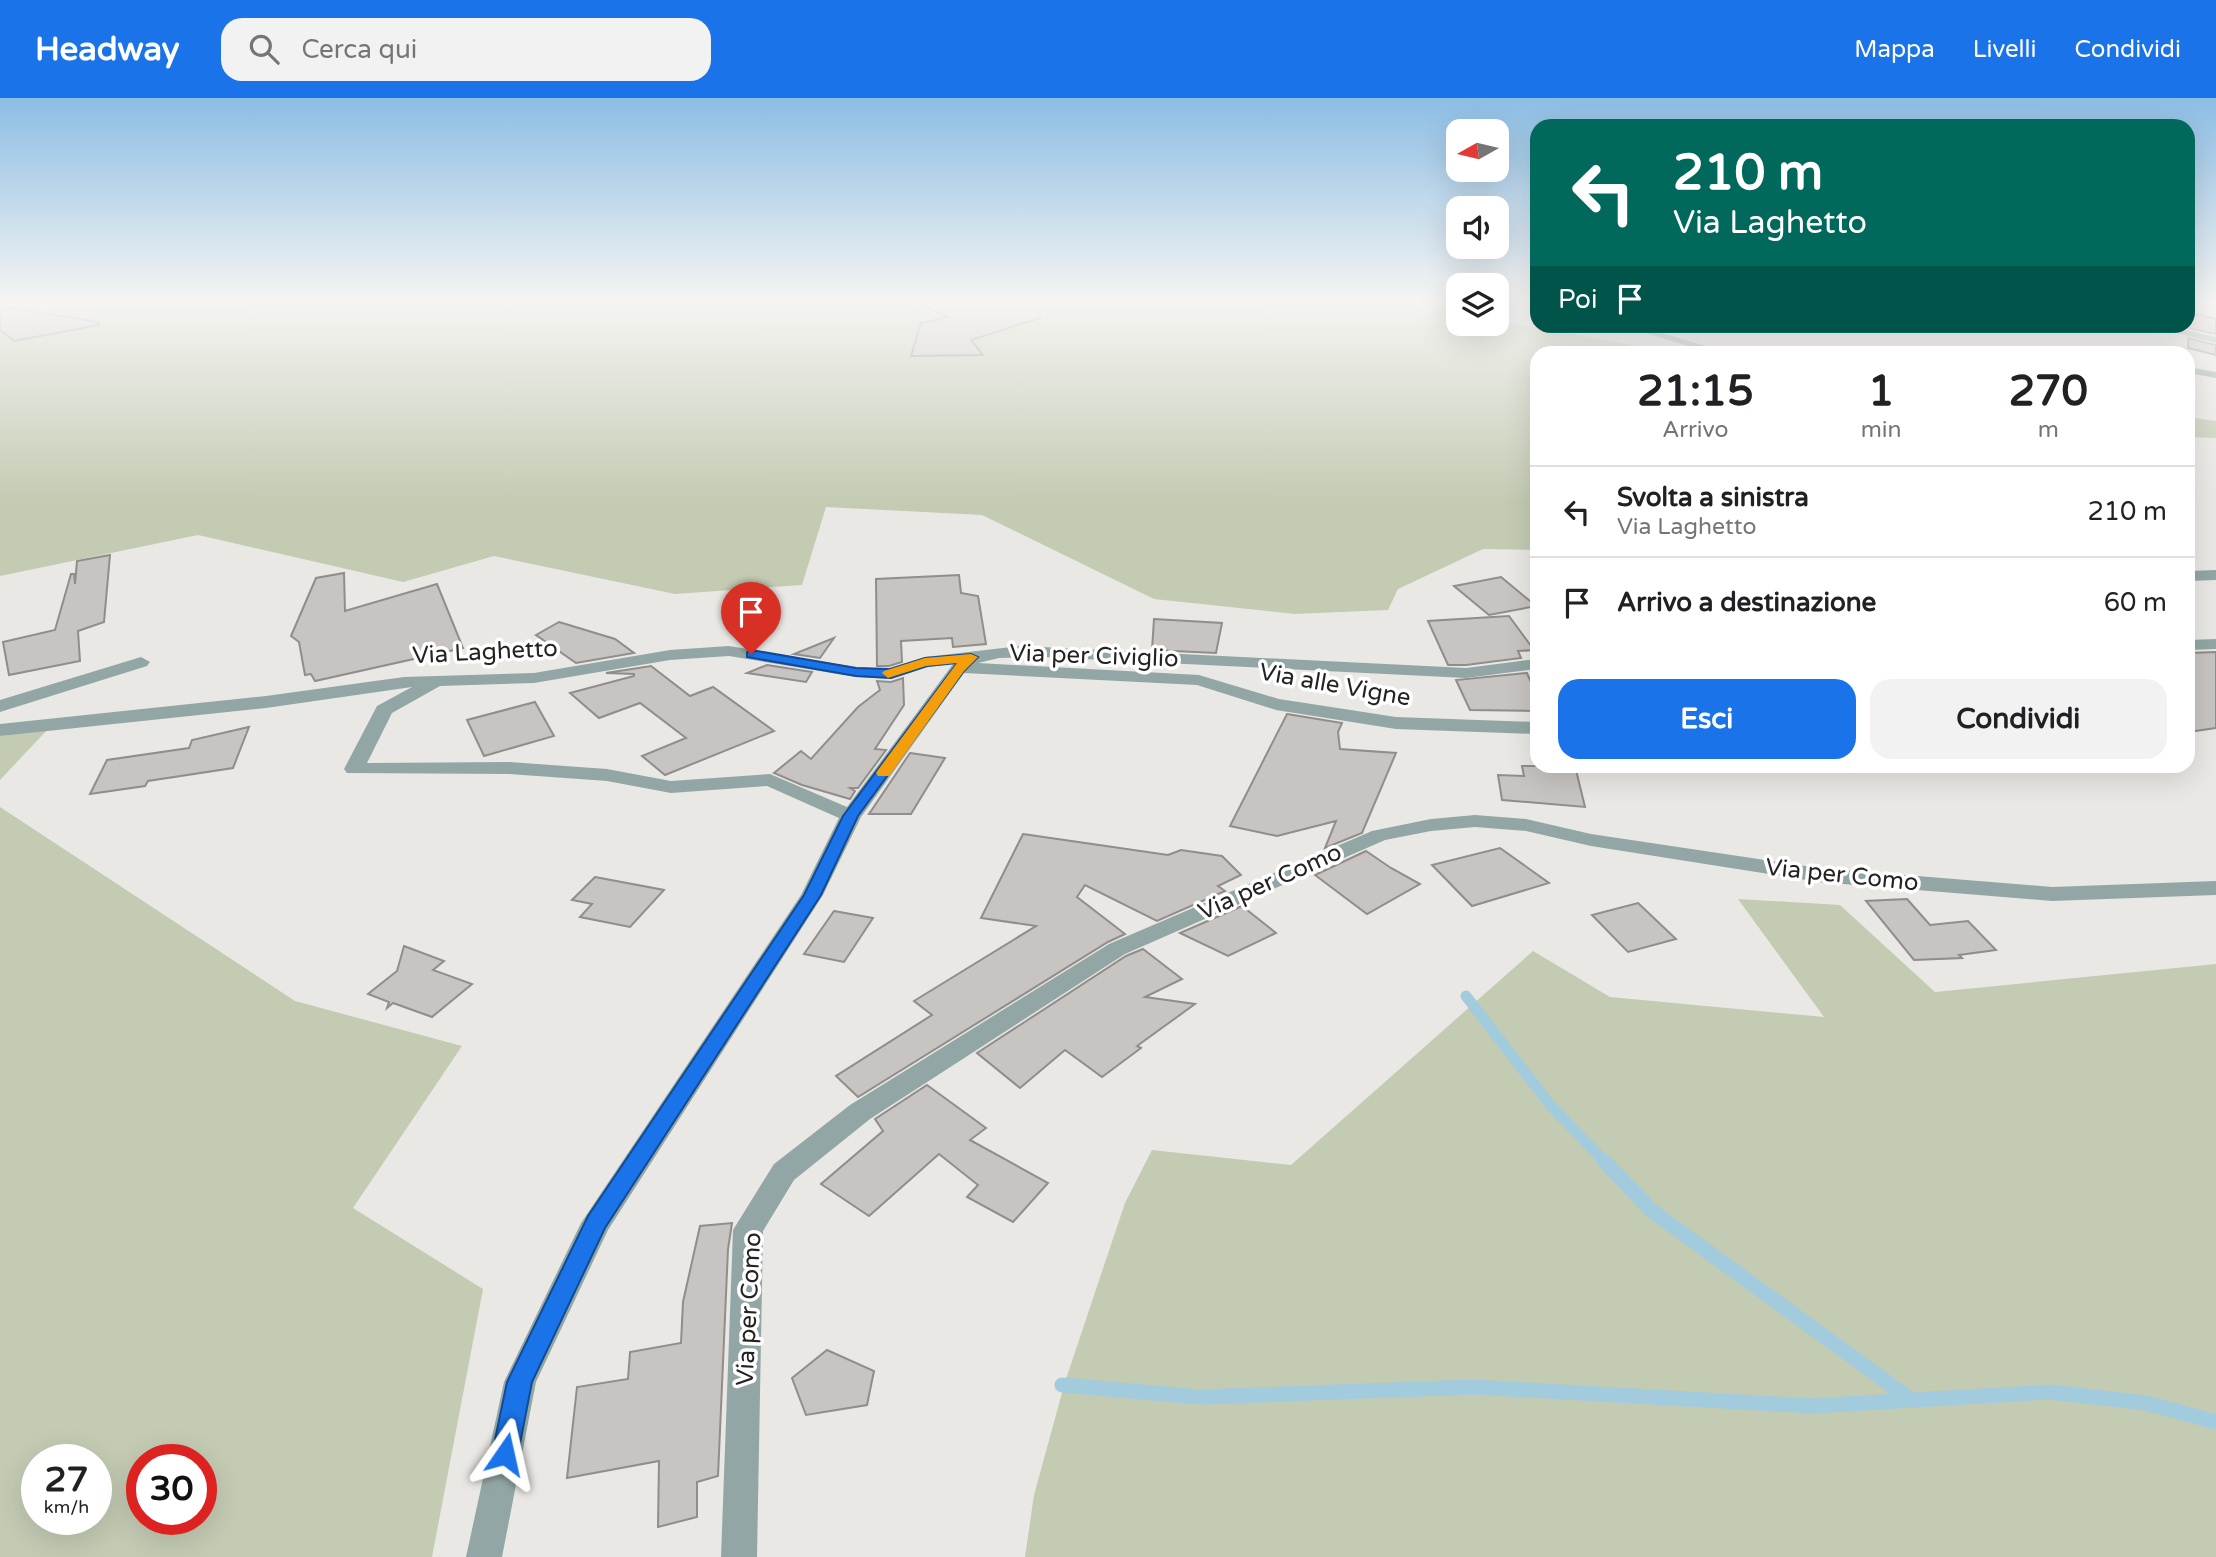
<!DOCTYPE html>
<html lang="it">
<style>
:root{--surface:#fff;--page:#f2f2f2;--text:#202124;--muted:#757577;--line:#e0e0e0;--accent:#1a73e8}
body{margin:0;font-family:"Varela Round",sans-serif;background:var(--page);color:var(--text);height:100vh;display:flex;flex-direction:column;font-size:26px;white-space:nowrap}
*{box-sizing:border-box;margin:0}
p{font-size:23px;color:var(--muted)}
.icon{flex:none;width:38px;height:38px;fill:none;stroke:currentColor;stroke-width:2;stroke-linecap:round;stroke-linejoin:round}
.map{position:relative;flex:1;overflow:hidden}
.sheet{position:absolute;left:1530px;top:248px;width:665px;height:427px;display:flex;flex-direction:column;background:var(--surface);border-radius:21px;box-shadow:0 7px 28px #0002}
.sheet>*{flex:none}
.banner{position:absolute;left:1530px;top:21px;width:665px;height:214px;border-radius:21px;box-shadow:0 7px 28px #0002;background:#00695c;color:#fff;overflow:hidden}
.needle{width:46px;rotate:262deg}
.controls{position:absolute;left:1446px;top:21px;display:grid;gap:14px}
.controls a{display:grid;place-items:center;width:63px;height:63px;border-radius:14px;background:var(--surface);box-shadow:0 7px 28px #0002;font-size:35px}
.speed{position:absolute;left:21px;top:1346px;display:flex;gap:14px;font-size:35px;font-weight:700;text-align:center}
.speed>*{display:grid;place-content:center;width:91px;height:91px;border-radius:50%;background:var(--surface);box-shadow:0 7px 28px #0002;line-height:1}
.speed small{font-size:18px;font-weight:400}
.speed .limit{border:10px solid #d22;background:#fff;color:#111}
.pin{position:absolute;display:grid;place-items:center;width:60px;height:60px;color:#fff;margin:-72px -30px;border-radius:50% 50% 50% 0;rotate:-45deg;box-shadow:0 0 7px #0007}
.pin .icon{rotate:45deg}
.me{position:absolute;width:77px;margin:-38px;rotate:11deg;stroke-linejoin:round;filter:drop-shadow(0 0 5px #0008)}
.turn{display:flex;align-items:center;gap:24px;height:147px;padding:0 28px;font-size:32px}
.turn .icon{width:91px;height:91px;stroke-width:2.5}
.turn b{display:block;font-size:49px;line-height:60px}
.then{display:flex;align-items:center;height:66px;padding:0 28px;background:#0003;gap:14px;font-size:26px}
.eta{display:flex;justify-content:space-evenly;align-items:center;height:119px;text-align:center}
.eta b{font-size:42px;font-weight:700;line-height:49px}
.cta{display:flex;gap:14px;margin-top:auto;padding:14px 28px}
.cta a{flex:1;height:80px;border-radius:21px;background:var(--accent);color:#fff;font-size:28px;font-weight:700;line-height:80px;text-align:center}
.cta a+a{background:var(--page);color:var(--text)}
ul{padding:0;list-style:none}
li{display:flex;align-items:center;gap:21px;height:91px;padding:0 28px;border-top:2px solid var(--line)}
li div{flex:1}
li b{display:block;font-size:26px}
li em{font-style:normal}
header{display:flex;align-items:center;gap:42px;box-sizing:border-box;height:98px;padding:0 35px;background:var(--accent);color:#fff}
header strong{font-size:33px}
nav{display:flex;gap:38px;margin-inline-start:auto;font-size:24px}
.search{width:490px;height:63px;background:var(--page);display:flex;align-items:center;gap:18px;box-sizing:border-box;padding:0 24px;border-radius:21px;color:var(--muted);font-size:26px}
.map>svg:first-child{display:block}
.green{fill:#c3cbb3;fill-rule:evenodd}
.lines{fill:none;stroke-linecap:round;stroke-linejoin:round}
.stream-far1{stroke:#a2cbde;stroke-width:11}
.stream{stroke:#a2cbde;stroke-width:15}
.building{fill:#c7c4c1;stroke:#908d8a;stroke-width:2}
.minor{fill:#92a7a5;fill-rule:evenodd}
.route{fill:#1a73e8;stroke:#114b97;stroke-width:2}
.slow{fill:#f59e0b}
.labels{text-anchor:middle;dominant-baseline:central;stroke-width:7;stroke-linejoin:round;paint-order:stroke}
.street-label{font-size:24px;fill:#242322;stroke:#fff}
</style>
<header>
<strong>Headway</strong>
<div class="search"><svg class="icon" aria-label="search" viewBox="0 0 24 24"><circle cx="10" cy="10" r="6"/><path d="M15 15l6 6"/></svg>Cerca qui</div>
<nav><a>Mappa</a><a>Livelli</a><a>Condividi</a></nav>
</header>
<div class="map">
<svg width="2216" height="1459" viewBox="0 0 2216 1459">
<rect width="100%" height="100%" fill="#eae8e4"/>
<g class="green">
<path d="M0 201H1458V226H1496V201H1502L1500 203 1503 223 1673 255 1536 256V452L1483 451 1398 491 1388 512 1295 516 1154 501 982 417 826 409 802 487 675 496 494 458 403 484 198 437 0 478Z"/>
<path d="M2188 319 2216 323V340L2188 339Z"/>
<path d="M48 631 0 682V638Z"/>
<path d="M0 709 295 903 462 948 353 1110 483 1191 432 1459H0ZM37 1362H96V1421H37ZM142 1362H201V1421H142Z"/>
<path d="M1738 801 1840 807 1935 894 2216 866V1459H1025L1034 1397 1065 1284 1125 1105 1152 1052 1291 1067 1533 853 1610 899 1824 919Z"/>
</g>
<g class="lines">
<path class="stream-far1" d="M1466 898 1551 1008 1606 1065"/>
<g class="stream">
<path d="M1604 1063 1652 1113 1910 1301"/>
<path d="M1062 1287 1200 1299 1474 1289 1813 1308 2050 1294 2146 1305 2216 1324"/>
</g>
</g>
<g class="building">
<path d="M909 201H1042L1036 204 1040 220 971 242 983 257 911 258 921 225 948 219Z"/>
<path d="M0 208 99 224V227L14 243 0 232Z"/>
<path d="M2188 214 2216 221V236L2188 230Z"/>
<path d="M2188 240 2216 247V257L2188 250Z"/>
<path d="M110 457 104 524 78 533 80 563 9 577 3 544 55 532 71 476H74L75 486 77 463Z"/>
<path d="M344 475 345 513 437 486 463 550 315 583 311 576 305 577 299 544 291 538 316 480Z"/>
<path d="M959 477 961 495 978 498 986 546 953 549 952 540 901 543 902 564 889 568H877L876 481Z"/>
<path d="M1501 479 1536 508 1489 517 1454 488Z"/>
<path d="M1509 518 1534 552 1518 553 1521 560 1466 567H1448L1428 523Z"/>
<path d="M1154 521 1222 525 1216 555 1152 552Z"/>
<path d="M559 524 615 541 634 555 576 565 536 537Z"/>
<path d="M834 540 820 560 794 556Z"/>
<path d="M2188 555 2216 554V630L2188 634Z"/>
<path d="M767 567 812 574 806 584 747 575Z"/>
<path d="M651 568 690 598 713 589 774 633 665 677 642 658 686 640 640 605 599 620 570 595 634 578V576L606 575Z"/>
<path d="M1527 575 1536 596V613L1470 612 1456 582Z"/>
<path d="M903 580 904 607 875 651 886 652 858 690H850L855 693 850 701 802 687 774 675 801 653 811 661 858 609 880 592 877 583 891 584Z"/>
<path d="M535 604 554 638 484 658 467 622Z"/>
<path d="M1287 616 1342 625 1338 634 1340 651 1396 655 1362 735 1325 750 1336 723 1277 738 1230 728Z"/>
<path d="M249 629 233 670 148 683 145 688 90 696 107 662 189 650 192 642Z"/>
<path d="M910 655 945 660 911 716H869Z"/>
<path d="M1522 668H1575L1585 709 1502 702 1498 677 1524 678Z"/>
<path d="M1023 736 1168 757 1181 752 1222 758 1241 777 1218 788 1225 793 1157 823 1085 787 1077 799 1125 836 1108 844 858 999 836 978 932 917 914 903 1036 828 981 820Z"/>
<path d="M1500 750 1549 785 1472 808 1432 767Z"/>
<path d="M1366 753 1391 770 1420 786 1367 816 1315 777Z"/>
<path d="M595 779 664 792 630 829 580 819 592 806 572 802Z"/>
<path d="M1907 801 1930 827 1968 823 1996 852 1959 857 1962 860 1914 862 1866 803Z"/>
<path d="M1638 805 1676 841 1628 854 1592 817Z"/>
<path d="M1242 808 1276 835 1228 858 1180 835Z"/>
<path d="M834 813 873 820 844 864 804 856Z"/>
<path d="M404 848 444 863 433 872 472 886 432 919 393 905 387 910 389 904 368 896 397 873Z"/>
<path d="M1143 851 1182 881 1145 899 1195 906 1137 948 1141 950 1102 979 1065 952 1020 990 977 955 1126 858Z"/>
<path d="M927 987 986 1030 970 1042 1048 1085 1013 1124 967 1099 978 1087 939 1056 869 1118 821 1086 883 1033 875 1021Z"/>
<path d="M732 1125 728 1151 718 1378 697 1384V1419L658 1429 659 1363 567 1380 577 1289 628 1281 630 1254 681 1245 683 1204 700 1128Z"/>
<path d="M827 1252 874 1273 867 1307 806 1317 792 1280Z"/>
</g>
<g class="lines">
<g class="minor">
<path d="M1623 228H1638L1733 256H1714Z"/>
<path d="M2150 228H2167L2216 239V245Z"/>
<path d="M2188 269 2216 274V280L2188 275Z"/>
<path d="M2216 472V482L2188 483V473Z"/>
<path d="M2216 541V551L2188 552V542Z"/>
<path d="M729 548 856 569 889 571 925 559 1021 548 1466 570 1536 561V571L1466 580 1043 559 999 560 978 565 1199 577 1279 601 1396 619 1536 624V636L1396 631 1276 612 1197 587 964 575 861 719 823 797 608 1132 536 1284 502 1459H466L504 1284 581 1125 801 797 839 720 767 688 671 695 607 683 509 676 347 675 344 671 377 608 412 589 266 610 0 638V626L266 598 404 579 534 575 670 552ZM729 558 856 579 891 581 928 569 953 566 847 709 770 676 671 683 607 671 509 664 367 665 392 615 440 588 534 585 670 562Z"/>
<path d="M141 559 150 564 147 568 0 614V602Z"/>
<path d="M1475 717 1526 721 1591 736 1819 770 2052 789 2216 783V797L2052 803 1819 784 1591 748 1526 733 1475 729 1431 733 1385 742 1125 856 870 1021 794 1082 763 1133 757 1459H721L733 1132 774 1066 850 1007 1109 846 1372 733 1431 721Z"/>
</g>
</g>
<linearGradient id="sky" x2="0" y2="1"><stop stop-color="#8cbde4"/><stop offset="0.5" stop-color="#f6f5f3"/><stop offset="1" stop-color="#f6f5f3" stop-opacity="0"/></linearGradient>
<rect width="2216" height="406" fill="url(#sky)"/>
<path class="route" d="M751 552 856 570 890 571 925 560 971 556 978 559 964 573 858 718 821 797 605 1130 532 1284 518 1356 515 1365 505 1368 496 1365 492 1356 507 1284 588 1118 804 797 843 718 957 565 927 568 891 580 856 578 747 559V554Z"/>
<path class="slow" d="M971 556 978 559 964 573 889 678H878L876 675 878 672 957 565 926 568 888 580 882 575 884 573 925 560Z"/>
<g class="labels">
<g class="street-label">
<text transform="translate(485 554) rotate(-3)">Via Laghetto</text>
<text transform="translate(1094 558) rotate(2)">Via per Civiglio</text>
<text transform="translate(1335 587) rotate(10)">Via alle Vigne</text>
<text transform="translate(1842 777) rotate(6)">Via per Como</text>
<text transform="translate(1270 784) rotate(-24)">Via per Como</text>
<text transform="translate(749 1211) rotate(-87)">Via per Como</text>
</g>
</g>
</svg>
<div class="controls">
<a><svg class="needle" viewBox="-14 -14 28 28"><path d="M0-13l5 13h-10z" fill="#e53935"/><path d="M0 13l5-13h-10z" fill="#757577"/></svg></a>
<a><svg class="icon" aria-label="sound" viewBox="0 0 24 24"><path d="M4 9h4l5-4v14l-5-4H4zM17 9q2 3 0 6"/></svg></a>
<a><svg class="icon" aria-label="layers" viewBox="0 0 24 24"><path d="M12 4l9 5-9 5-9-5zM3 14l9 5 9-5"/></svg></a>
</div>
<div class="speed"><div>27<small>km/h</small></div><div class="limit">30</div></div>
<div class="pin" style="left:751px;top:556px;background:#d93025"><svg class="icon" aria-label="arrive" viewBox="0 0 24 24"><path d="M6 21V4h12l-3 4 3 4H6"/></svg></div>
<svg class="me" style="left:505px;top:1356px" viewBox="-20 -20 40 40"><path d="M0-17L14 15 0 8-14 15z" fill="#1a73e8" stroke="#fff" stroke-width="4"/></svg>
<div class="banner">
<div class="turn"><svg class="icon" aria-label="left" viewBox="0 0 24 24"><path d="M17 20v-9H6M10 6l-5 5 5 5"/></svg><div><b>210 m</b>Via Laghetto</div></div>
<div class="then">Poi<svg class="icon" aria-label="arrive" viewBox="0 0 24 24"><path d="M6 21V4h12l-3 4 3 4H6"/></svg></div>
</div>
<section class="sheet">
<div class="eta">
<div><b>21:15</b><p>Arrivo</p></div>
<div><b>1</b><p>min</p></div>
<div><b>270</b><p>m</p></div>
</div>
<ul>
<li><svg class="icon" aria-label="left" viewBox="0 0 24 24"><path d="M17 20v-9H6M10 6l-5 5 5 5"/></svg><div><b>Svolta a sinistra</b><p>Via Laghetto</p></div><em>210 m</em></li>
<li><svg class="icon" aria-label="arrive" viewBox="0 0 24 24"><path d="M6 21V4h12l-3 4 3 4H6"/></svg><div><b>Arrivo a destinazione</b></div><em>60 m</em></li>
</ul>
<div class="cta"><a>Esci</a><a>Condividi</a></div>
</section>
</div>
